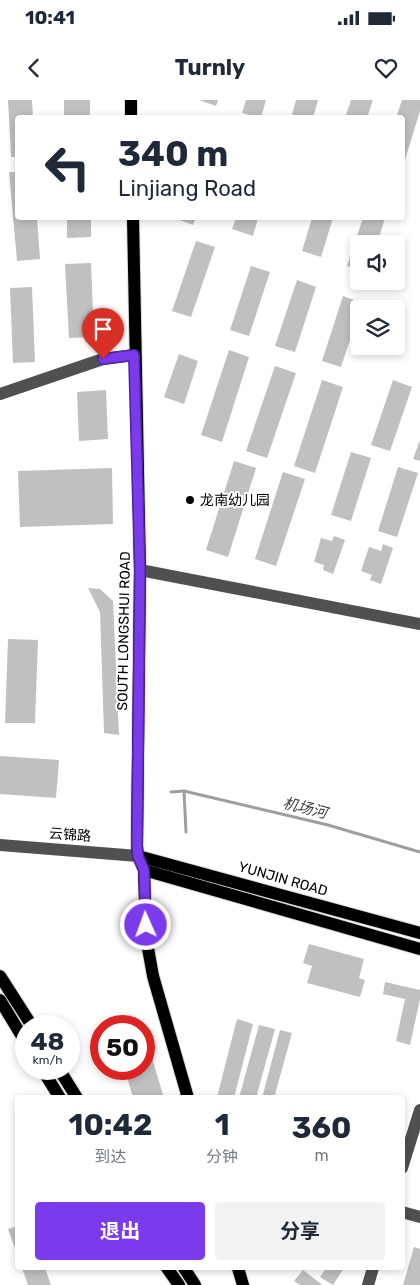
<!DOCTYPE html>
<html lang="zh">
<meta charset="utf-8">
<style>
:root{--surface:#fff;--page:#f2f2f3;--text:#1f2937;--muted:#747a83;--accent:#7c3aed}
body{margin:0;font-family:Rubik,"Noto Sans SC",sans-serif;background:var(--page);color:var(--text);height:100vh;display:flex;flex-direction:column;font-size:19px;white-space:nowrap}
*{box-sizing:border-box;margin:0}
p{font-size:16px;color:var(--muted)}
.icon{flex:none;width:28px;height:28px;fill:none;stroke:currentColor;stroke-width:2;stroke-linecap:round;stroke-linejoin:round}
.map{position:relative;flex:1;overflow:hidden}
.side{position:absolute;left:15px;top:995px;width:390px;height:175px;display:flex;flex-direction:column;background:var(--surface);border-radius:5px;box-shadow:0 2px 8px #0003}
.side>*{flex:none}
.top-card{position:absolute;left:15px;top:15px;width:390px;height:105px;border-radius:5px;box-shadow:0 2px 8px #0003;background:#fff;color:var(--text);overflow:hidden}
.controls{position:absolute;left:350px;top:135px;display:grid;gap:10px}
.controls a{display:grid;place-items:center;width:55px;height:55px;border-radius:5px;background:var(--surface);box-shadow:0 2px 8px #0003;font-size:25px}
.speed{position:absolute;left:15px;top:915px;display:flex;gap:10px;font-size:25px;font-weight:700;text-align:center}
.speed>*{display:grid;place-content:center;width:65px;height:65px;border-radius:50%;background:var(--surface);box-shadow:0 2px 8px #0003;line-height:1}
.speed small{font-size:12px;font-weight:400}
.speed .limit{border:8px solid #d22;background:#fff;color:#111}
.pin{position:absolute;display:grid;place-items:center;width:42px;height:42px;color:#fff;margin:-51px -21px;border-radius:50% 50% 50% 0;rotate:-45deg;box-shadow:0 0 5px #0007}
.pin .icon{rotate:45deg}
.me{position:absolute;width:55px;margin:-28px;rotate:358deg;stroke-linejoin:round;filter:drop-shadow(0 0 4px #0008)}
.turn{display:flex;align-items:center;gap:18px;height:105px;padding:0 20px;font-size:22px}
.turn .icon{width:65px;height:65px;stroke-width:2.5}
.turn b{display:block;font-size:35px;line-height:42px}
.eta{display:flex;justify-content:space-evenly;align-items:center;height:85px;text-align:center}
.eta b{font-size:30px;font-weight:700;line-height:35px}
.primary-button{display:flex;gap:10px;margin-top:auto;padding:10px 20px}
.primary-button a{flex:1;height:58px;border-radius:5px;background:var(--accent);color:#fff;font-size:20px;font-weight:700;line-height:58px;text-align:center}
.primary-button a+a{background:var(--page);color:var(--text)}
.status{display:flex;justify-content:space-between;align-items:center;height:35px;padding:0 25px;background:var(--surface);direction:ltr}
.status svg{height:14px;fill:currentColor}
header{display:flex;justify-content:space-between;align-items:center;height:65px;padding:0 20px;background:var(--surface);font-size:22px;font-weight:700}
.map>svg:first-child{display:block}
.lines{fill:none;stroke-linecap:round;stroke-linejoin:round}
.stream{stroke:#9e9e9e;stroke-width:3}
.building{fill:#c0c0c0}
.major-casing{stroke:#dbdbdb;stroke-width:14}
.minor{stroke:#505050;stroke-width:12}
.major{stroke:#000;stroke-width:12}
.route-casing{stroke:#51269a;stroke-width:12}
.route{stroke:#7c3aed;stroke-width:9}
.poi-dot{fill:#000;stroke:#fff;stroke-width:2}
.labels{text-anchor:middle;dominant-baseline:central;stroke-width:4;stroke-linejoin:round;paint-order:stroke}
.poi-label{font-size:14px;fill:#000;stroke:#fff;text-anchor:start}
.street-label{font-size:14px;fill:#000;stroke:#fff}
.water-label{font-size:15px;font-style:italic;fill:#3f3f3f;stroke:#fff}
</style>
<div class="status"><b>10:41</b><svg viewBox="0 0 49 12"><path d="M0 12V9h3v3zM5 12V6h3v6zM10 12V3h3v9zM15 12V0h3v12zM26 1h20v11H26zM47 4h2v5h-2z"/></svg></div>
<header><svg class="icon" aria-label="back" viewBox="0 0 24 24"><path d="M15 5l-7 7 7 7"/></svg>Turnly<svg class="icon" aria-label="heart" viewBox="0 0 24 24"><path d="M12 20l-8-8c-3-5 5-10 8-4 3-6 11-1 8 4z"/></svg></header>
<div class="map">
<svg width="420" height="1185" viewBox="0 0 420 1185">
<rect width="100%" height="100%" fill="#fff"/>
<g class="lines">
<g class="stream">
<path d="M184 691 186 732"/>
<path d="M171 692 184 691 328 725 420 752"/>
</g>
</g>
<g class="building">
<path d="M8 0H32L33 18H18V57H11Z"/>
<rect x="64" y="0" width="26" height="18"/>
<path d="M199 0H218L216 6Z"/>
<path d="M246 0H266L261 18 242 13Z"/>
<path d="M296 0H318L313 18H291Z"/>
<path d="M351 0H373L367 18H345Z"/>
<path d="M402 0H420V11L403 66 402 18H396Z"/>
<path d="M9 72H18V118H37L40 159 17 161Z"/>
<path d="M67 118H91V137L67 138Z"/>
<path d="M174 118H196L193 125Z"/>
<path d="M236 118H258L253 136 232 129Z"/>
<path d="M312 118H333L321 157 302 151Z"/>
<path d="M363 118H385L377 144H359V169L347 166Z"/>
<path d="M196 141 215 147 191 217 172 211Z"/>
<path d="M91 163 94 237 69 238 65 164Z"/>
<path d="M251 166 270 172 249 236 230 230Z"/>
<path d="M297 180 316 187 295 252 275 246Z"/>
<path d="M32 187 35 262 13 263 10 188Z"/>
<path d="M343 196 362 203 341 267 322 261Z"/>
<path d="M229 250 249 257 222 342 201 335Z"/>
<path d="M179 254 198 261 184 304 164 297Z"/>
<path d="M275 266 296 273 267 358 246 351Z"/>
<path d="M322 280 343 287 315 373 294 366Z"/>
<path d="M393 280 412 287 390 351 371 345Z"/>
<path d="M106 290 108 339 79 341 77 292Z"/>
<path d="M420 340V361L413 359Z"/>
<path d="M351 352 371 358 351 421 331 415Z"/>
<path d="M234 361 256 368 228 457 206 450Z"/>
<path d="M398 367 418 373 397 437 378 431Z"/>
<path d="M112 368 113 424 20 427 18 371Z"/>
<path d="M283 372 305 379 276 466 255 459Z"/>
<path d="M334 436 345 440 333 474 323 470 324 465 314 462 321 438 332 441Z"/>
<path d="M383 444 393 448 381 484 370 480 372 475 361 471 369 447 381 451Z"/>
<path d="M88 488 100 489 113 501 119 635 104 633 100 512Z"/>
<path d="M8 539 38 540 35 623H5Z"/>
<path d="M0 656 59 660 56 698 0 694Z"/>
<path d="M309 844 364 859 359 878 365 880 360 897 307 883 312 866 303 863Z"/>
<path d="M385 882 420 890V899L410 945 396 941 405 899 383 894Z"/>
<path d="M237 919 253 924 234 998H221L217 997Z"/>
<path d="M259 925 275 929 256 998H239Z"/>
<path d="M280 930 292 933 274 998H262Z"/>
<path d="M144 931 164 998H133L125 969H144Z"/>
<path d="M18 1126V1154H17L8 1129Z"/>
<path d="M414 1147 420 1149V1185H403Z"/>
<path d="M22 1168H45L51 1185H28Z"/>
<path d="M326 1168H344L333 1185 320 1177Z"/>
<path d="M303 1170 316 1180 322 1185H300L294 1181Z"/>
</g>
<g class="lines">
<g class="major-casing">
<g id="major">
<path d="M131 0V18"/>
<path d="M133 118 140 470 137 746 138 756 144 770 146 837 153 876 188 998"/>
<path d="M138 756 420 833"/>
<path d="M144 770 420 849"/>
<path d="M0 876 32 926"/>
<path d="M0 900 26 943"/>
<path d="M42 969 60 998"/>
<path d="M59 969 77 998"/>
<path d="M167 1168 179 1185"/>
<path d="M184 1168 195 1185"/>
<path d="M238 1168 243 1185"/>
</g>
</g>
<g class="minor">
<path d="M0 294 103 259 134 255"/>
<path d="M140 470 420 524"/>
<path d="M0 745 138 756"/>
<path d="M402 1068 420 1010"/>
<path d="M402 1112 420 1117"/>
<path d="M368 1185 373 1168"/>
</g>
<use href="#major" class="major"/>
</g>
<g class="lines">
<g class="route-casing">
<path id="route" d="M103 259 134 255 140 470 137 746 138 756 144 770 146 825"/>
</g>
<use href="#route" class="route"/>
</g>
<circle class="poi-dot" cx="190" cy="400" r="5"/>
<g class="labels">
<g class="poi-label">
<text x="200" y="400">龙南幼儿园</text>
</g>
<g class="street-label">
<text transform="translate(124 531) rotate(-89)">SOUTH LONGSHUI ROAD</text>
<text transform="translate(70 735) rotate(4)">云锦路</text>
<text transform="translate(283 779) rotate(16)">YUNJIN ROAD</text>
</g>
<g class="water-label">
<text transform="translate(305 708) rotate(14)">机场河</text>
</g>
</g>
</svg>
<div class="controls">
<a><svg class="icon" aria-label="sound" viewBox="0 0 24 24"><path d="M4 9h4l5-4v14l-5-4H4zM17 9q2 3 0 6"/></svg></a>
<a><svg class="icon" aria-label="layers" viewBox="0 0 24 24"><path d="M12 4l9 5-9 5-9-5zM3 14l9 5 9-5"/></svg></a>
</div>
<div class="speed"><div>48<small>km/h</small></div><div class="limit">50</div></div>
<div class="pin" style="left:103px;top:259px;background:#d93025"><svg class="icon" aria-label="arrive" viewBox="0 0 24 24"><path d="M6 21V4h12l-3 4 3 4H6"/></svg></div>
<svg class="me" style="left:146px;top:825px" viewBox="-20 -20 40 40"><circle r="17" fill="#7c3aed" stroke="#fff" stroke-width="3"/><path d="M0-11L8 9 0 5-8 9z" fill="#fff"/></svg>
<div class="top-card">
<div class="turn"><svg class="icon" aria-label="left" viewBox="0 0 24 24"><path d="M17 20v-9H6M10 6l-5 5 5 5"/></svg><div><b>340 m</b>Linjiang Road</div></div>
</div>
<section class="side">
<div class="eta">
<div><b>10:42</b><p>到达</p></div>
<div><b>1</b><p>分钟</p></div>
<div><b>360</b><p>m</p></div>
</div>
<div class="primary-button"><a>退出</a><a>分享</a></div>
</section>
</div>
